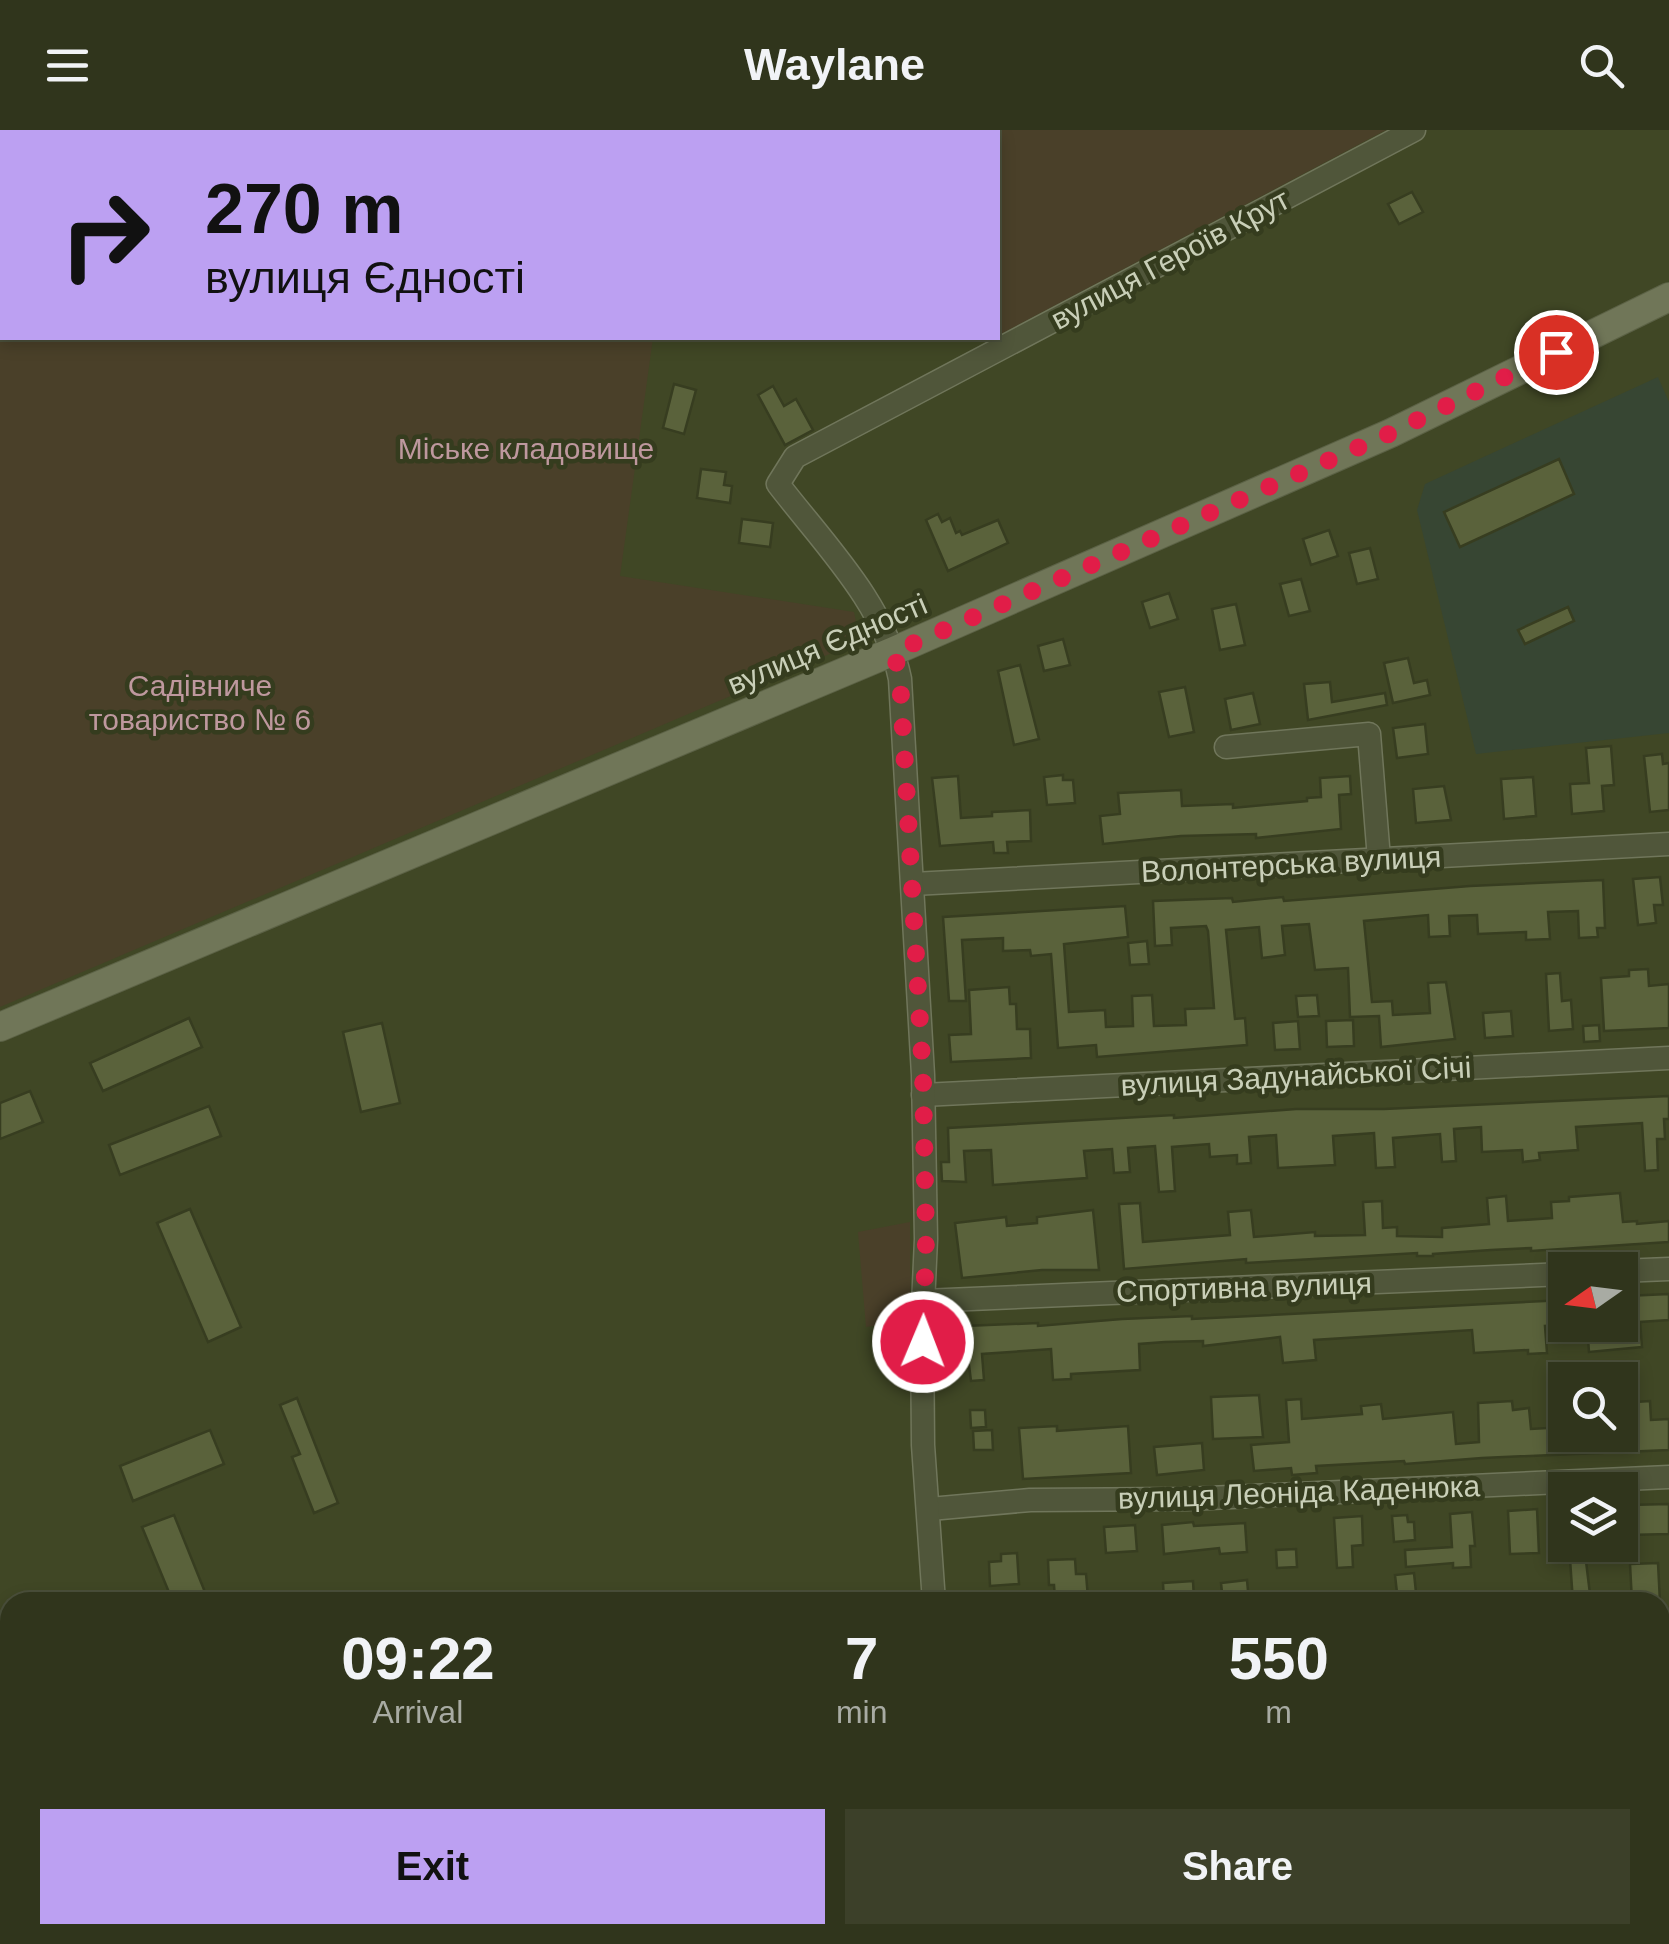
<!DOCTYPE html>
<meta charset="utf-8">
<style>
:root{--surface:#30351c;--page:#3c4029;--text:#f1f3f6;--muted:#a8aba3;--line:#4b503b;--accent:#bca0f2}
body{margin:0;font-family:Helvetica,sans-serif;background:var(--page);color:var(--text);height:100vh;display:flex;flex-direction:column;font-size:38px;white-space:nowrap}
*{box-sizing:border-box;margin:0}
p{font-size:32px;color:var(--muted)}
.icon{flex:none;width:55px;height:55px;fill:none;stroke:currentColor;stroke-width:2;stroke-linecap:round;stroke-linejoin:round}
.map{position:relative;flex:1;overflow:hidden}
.side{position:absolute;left:0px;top:1462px;width:1670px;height:352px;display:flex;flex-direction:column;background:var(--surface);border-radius:30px 30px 0 0;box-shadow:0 5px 15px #0003,0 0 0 2px var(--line)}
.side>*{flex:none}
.top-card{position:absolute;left:0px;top:0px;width:1000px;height:210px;box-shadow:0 5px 15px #0003,0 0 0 2px var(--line);background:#bca0f2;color:#111;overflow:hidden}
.needle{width:65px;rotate:256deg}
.controls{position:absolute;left:1548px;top:1122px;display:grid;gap:20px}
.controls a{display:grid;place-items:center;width:90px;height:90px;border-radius:0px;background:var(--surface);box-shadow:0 5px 15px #0003,0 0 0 2px var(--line);font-size:50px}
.pin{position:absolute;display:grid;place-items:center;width:85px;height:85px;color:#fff;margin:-42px;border:5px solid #fff;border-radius:50%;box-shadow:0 2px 10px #0007}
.me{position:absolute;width:110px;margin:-55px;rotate:1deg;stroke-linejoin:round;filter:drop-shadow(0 0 8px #0008)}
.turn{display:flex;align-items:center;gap:35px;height:210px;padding:0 40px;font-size:45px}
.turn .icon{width:130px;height:130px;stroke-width:2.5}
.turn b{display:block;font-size:70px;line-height:85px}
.eta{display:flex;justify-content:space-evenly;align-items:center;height:170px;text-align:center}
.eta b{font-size:60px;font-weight:700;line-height:70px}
.action{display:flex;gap:20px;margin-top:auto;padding:20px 40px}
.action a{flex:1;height:115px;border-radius:0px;background:var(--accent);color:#111;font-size:40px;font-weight:700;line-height:115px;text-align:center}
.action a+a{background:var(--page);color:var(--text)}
header{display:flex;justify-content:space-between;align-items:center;height:130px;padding:0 40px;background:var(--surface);font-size:45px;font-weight:700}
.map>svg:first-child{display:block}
.medical{fill:#374633}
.green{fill:#4a4029}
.building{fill:#5a623b;stroke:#373d20;stroke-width:2.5}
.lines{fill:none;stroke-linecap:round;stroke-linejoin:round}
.minor-casing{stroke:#70765b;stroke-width:25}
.major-casing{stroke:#5c6246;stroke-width:30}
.minor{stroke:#50563a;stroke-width:22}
.major{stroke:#707658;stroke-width:28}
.route{stroke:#e11d48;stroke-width:18;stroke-dasharray:0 32.4}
.labels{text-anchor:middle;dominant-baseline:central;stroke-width:9;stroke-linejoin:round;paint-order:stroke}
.street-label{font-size:30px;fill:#c9cfb8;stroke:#353c1e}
.park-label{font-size:30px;fill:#be989e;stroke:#353c1e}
</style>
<header><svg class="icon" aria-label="menu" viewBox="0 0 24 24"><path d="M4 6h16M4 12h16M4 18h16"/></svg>Waylane<svg class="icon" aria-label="search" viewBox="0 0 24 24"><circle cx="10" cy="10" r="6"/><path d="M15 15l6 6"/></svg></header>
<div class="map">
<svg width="1669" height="1814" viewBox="0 0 1669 1814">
<rect width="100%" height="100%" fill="#404725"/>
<path class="medical" d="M1658 247 1669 272V603L1476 624 1417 380 1425 354Z"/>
<g class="green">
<path d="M0 0H682L2 2V208H653L620 446 854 482 860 511 0 877Z"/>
<path d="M782 0H1386L999 205 998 2H782Z"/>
<path d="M910 1092V1191L866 1197 858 1102Z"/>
</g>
<g class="building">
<path d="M1412 62 1423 82 1399 94 1388 74Z"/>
<path d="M674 254 696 260 684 304 663 298Z"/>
<path d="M773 256 784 276 796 269 813 300 785 315 758 265Z"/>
<path d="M1559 329 1574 364 1460 417 1444 382Z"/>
<path d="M701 339 726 342 724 355 732 356 730 373 697 368Z"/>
<path d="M938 384 942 392 950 388 956 403 960 401 962 405 998 390 1008 413 948 441 926 390Z"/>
<path d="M742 389 773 393 770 417 739 413Z"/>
<path d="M1329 400 1338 426 1311 435 1303 409Z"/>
<path d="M1370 418 1378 449 1357 454 1349 423Z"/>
<path d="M1301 449 1310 481 1289 486 1280 454Z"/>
<path d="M1169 463 1178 489 1150 498 1142 472Z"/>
<path d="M1236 474 1245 515 1220 520 1212 479Z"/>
<path d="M1568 477 1574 491 1525 514 1518 500Z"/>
<path d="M1063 509 1070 535 1044 541 1038 516Z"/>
<path d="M1408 528 1414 553 1427 550 1430 565 1393 573 1384 533Z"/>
<path d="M1020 535 1039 609 1014 615 998 541Z"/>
<path d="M1330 552 1332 572 1385 563 1387 575 1308 590 1304 554Z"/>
<path d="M1185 557 1194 602 1169 607 1159 562Z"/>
<path d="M1253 563 1260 594 1231 600 1225 569Z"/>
<path d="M1425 594 1428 624 1397 628 1393 598Z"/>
<path d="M1611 616 1614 655 1602 656 1604 681 1572 684 1570 654 1589 653 1586 618Z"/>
<path d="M1662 624 1663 634 1669 633V680L1650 682 1644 626Z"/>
<path d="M1063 645V650H1073L1075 673 1047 675 1044 647Z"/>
<path d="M958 646 961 688 992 686V682L1030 680 1031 711 1007 712 1008 723H994L993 712 940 716 932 648Z"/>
<path d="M1350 646 1351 664 1339 665 1341 699 1256 708V704L1181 706 1103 714 1100 686 1120 684 1118 663 1181 660 1182 676 1233 674V678L1307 671V668L1321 667 1320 648Z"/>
<path d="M1533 647 1536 686 1504 689 1501 649Z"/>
<path d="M1444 656 1451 690 1416 693 1413 659Z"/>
<path d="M1660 747 1663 775H1654L1656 793 1638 795 1633 749Z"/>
<path d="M1603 750 1605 798H1597L1598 807 1579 808 1578 781 1548 782 1550 809 1526 810V802L1478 804 1477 785 1449 786 1450 806 1429 807 1428 785 1364 791 1372 872 1392 871 1393 885 1430 883 1428 853 1446 852 1455 909 1381 917 1379 886 1350 887 1348 838 1315 840 1309 794 1282 796 1285 825 1262 828 1259 797 1226 800 1235 889 1245 888 1247 915 1097 927 1096 915 1058 918 1051 824 1031 826 1030 820 1003 821V808L962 810 966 871H949L943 787 1125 776 1128 807 1064 814 1069 882 1105 880 1106 897 1133 896 1132 866 1152 865 1154 896 1186 895 1185 879 1214 878 1208 801 1206 796 1171 798 1172 815 1155 816 1153 771 1232 768 1233 772 1283 767 1284 771 1470 756Z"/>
<path d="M1147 811 1149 834 1130 835 1128 813Z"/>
<path d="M1648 839 1649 856 1669 854V898L1604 901 1601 848 1629 846V840Z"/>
<path d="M1560 843 1562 871 1571 870 1573 899 1549 901 1546 844Z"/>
<path d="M1009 857 1010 874H1016L1017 899H1030L1031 928 951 932 949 905 971 904 969 860Z"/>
<path d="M1317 865 1319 886 1298 887 1296 866Z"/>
<path d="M1511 881 1513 906 1485 908 1483 883Z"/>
<path d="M189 888 202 917 103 961 90 933Z"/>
<path d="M1353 890 1354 916 1327 917 1326 891Z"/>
<path d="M1298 891 1300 919 1275 920 1273 893Z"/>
<path d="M382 893 400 973 361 982 343 902Z"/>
<path d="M1599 895 1600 911 1584 912 1583 896Z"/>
<path d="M30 961 43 992 0 1009V973Z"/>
<path d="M1669 966V989H1664L1665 1009H1657L1658 1040 1645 1041 1642 993 1576 997 1578 1020 1539 1023 1540 1030 1523 1032 1522 1020 1482 1022 1481 997 1454 999 1456 1031 1442 1032 1440 1004 1393 1008 1395 1037 1376 1038 1374 1003 1333 1006 1335 1035 1278 1038 1276 1005 1249 1007 1251 1033 1237 1034V1025L1210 1027 1209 1014 1172 1017 1175 1061 1159 1062 1155 1016 1128 1018 1130 1042 1114 1043 1112 1019 1084 1021 1087 1048 993 1055 991 1020 964 1021 966 1052 942 1051 941 1032H949L948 998 1174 985V988L1296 979H1384Z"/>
<path d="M209 976 221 1006 120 1045 109 1015Z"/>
<path d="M1620 1063 1623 1092 1637 1091V1094L1669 1091V1112L1531 1121V1118L1491 1120 1433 1124V1126H1417V1123L1246 1133V1129L1124 1139 1119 1074 1140 1073 1143 1112 1230 1105 1228 1082 1251 1080 1254 1107 1315 1102V1106L1365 1105 1363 1072 1382 1071 1383 1098 1397 1097V1106L1442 1107V1098L1489 1094 1487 1068 1506 1066 1508 1091 1552 1088 1551 1072 1569 1071V1067Z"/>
<path d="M190 1079 241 1197 208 1212 157 1093Z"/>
<path d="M1093 1080 1099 1140H1042L962 1148 955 1093 1006 1087 1007 1096 1037 1093V1087Z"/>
<path d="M1669 1164V1190L1640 1192 1642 1217 1589 1222 1587 1195H1627L1625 1166Z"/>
<path d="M1565 1170V1195L1545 1196 1547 1223 1528 1224V1220L1474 1223 1472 1200 1314 1210 1316 1230 1283 1233 1280 1207 1203 1216V1211L1165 1212 1139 1214 1140 1240 1071 1244V1249L1053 1250 1051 1219 982 1224 984 1250 971 1251 964 1196 1038 1193V1196L1122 1189 1192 1186V1189Z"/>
<path d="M1259 1265 1263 1307 1213 1309 1211 1267Z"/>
<path d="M297 1268 338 1373 314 1383 292 1327 300 1324 280 1275Z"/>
<path d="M1301 1269 1302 1289 1362 1284 1361 1276 1381 1274 1383 1289 1453 1282 1456 1314 1479 1312 1478 1273 1512 1271 1513 1280 1529 1278 1531 1299 1565 1297V1305H1620V1296L1637 1295 1635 1272 1650 1271 1651 1290 1669 1289V1320L1482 1328 1405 1334 1404 1331 1352 1334 1316 1336 1317 1343 1292 1345 1291 1338 1254 1341 1251 1315 1289 1312 1286 1270Z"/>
<path d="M970 1280H985L986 1297 971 1298Z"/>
<path d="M1057 1296V1301L1128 1296 1131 1343 1023 1349 1019 1298Z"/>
<path d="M210 1300 224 1334 133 1371 120 1336Z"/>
<path d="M992 1300 993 1320H974L973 1301Z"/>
<path d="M1202 1313 1204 1340 1157 1345 1154 1317Z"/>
<path d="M1669 1374V1404L1628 1405V1375Z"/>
<path d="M1537 1379 1539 1423 1510 1424 1508 1381Z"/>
<path d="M1472 1382 1475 1416H1470L1471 1437 1453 1438V1433L1406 1437 1405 1420 1452 1417 1450 1384Z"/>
<path d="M174 1385 209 1472H173L142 1397Z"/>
<path d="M1407 1385 1408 1392H1414L1415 1410 1394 1412 1392 1386Z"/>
<path d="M1362 1386 1363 1415 1352 1416 1353 1437 1337 1438 1334 1388Z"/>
<path d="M1193 1392 1194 1396 1245 1393 1247 1422 1220 1424 1219 1418 1164 1424 1162 1395Z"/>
<path d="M1135 1395 1137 1421 1106 1423 1104 1397Z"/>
<path d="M1569 1415H1584L1591 1472H1573Z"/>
<path d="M1296 1419 1297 1437 1277 1438 1276 1420Z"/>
<path d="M1017 1423 1019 1454 990 1456 989 1432 1001 1431V1424Z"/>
<path d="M1075 1429 1076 1444H1086L1088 1468 1055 1470 1054 1455H1049L1048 1430Z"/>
<path d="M1658 1433 1660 1472H1632L1630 1434Z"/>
<path d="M1414 1443 1417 1472H1398L1395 1445Z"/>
<path d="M1247 1450 1249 1472H1223L1221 1453Z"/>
<path d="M1193 1451 1194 1469 1164 1472 1163 1453Z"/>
</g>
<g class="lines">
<g class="minor-casing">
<g id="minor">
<path d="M1226 617 1369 604 1379 729"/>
<path d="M913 754 1669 714"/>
<path d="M923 965 1669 928"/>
<path d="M1620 1141 1669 1139"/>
<path d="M923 1171 1565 1144"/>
<path d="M930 1379 1030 1370 1187 1369 1669 1347"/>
<path d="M934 1472 923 1315 922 1197 926 1109 923 945 900 549C885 474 824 414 778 354L795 327 1414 0"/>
<path d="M1660 1507 1669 1506"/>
<path d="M1660 1755 1669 1754"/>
<path d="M1618 1805 1619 1814"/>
<path d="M1133 1814 1213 1805"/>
</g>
</g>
<g class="major-casing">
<path id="major" d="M0 897 894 521 1391 303 1669 167"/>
</g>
<use href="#minor" class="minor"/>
<use href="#major" class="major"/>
</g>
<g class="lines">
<path class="route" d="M923 1212 926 1109 923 945 900 549 894 522 1391 303 1556 222"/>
</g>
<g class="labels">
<g class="street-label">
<text transform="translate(1170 129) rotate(-28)">вулиця Героїв Крут</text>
<text transform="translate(827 514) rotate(-23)">вулиця Єдності</text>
<text transform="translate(1291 734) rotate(-3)">Волонтерська вулиця</text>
<text transform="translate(1296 946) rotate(-3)">вулиця Задунайської Січі</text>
<text transform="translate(1244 1157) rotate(-2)">Спортивна вулиця</text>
<text transform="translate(1299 1362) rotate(-2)">вулиця Леоніда Каденюка</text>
</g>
<g class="park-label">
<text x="526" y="318">Міське кладовище</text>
<text x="200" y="555">Садівниче<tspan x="200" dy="34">товариство № 6</tspan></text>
</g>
</g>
</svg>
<div class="controls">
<a><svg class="needle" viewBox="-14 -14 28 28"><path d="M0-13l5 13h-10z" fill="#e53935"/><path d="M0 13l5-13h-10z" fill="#a8aba3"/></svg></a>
<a><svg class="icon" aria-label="search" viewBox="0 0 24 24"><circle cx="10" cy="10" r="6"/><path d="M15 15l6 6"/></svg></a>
<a><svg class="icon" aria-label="layers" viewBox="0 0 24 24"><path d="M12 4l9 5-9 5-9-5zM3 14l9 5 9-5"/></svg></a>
</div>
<div class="pin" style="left:1556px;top:222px;background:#d93025"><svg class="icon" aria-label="arrive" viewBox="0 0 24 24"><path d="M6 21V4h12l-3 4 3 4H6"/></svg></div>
<svg class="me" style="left:923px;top:1212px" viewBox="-20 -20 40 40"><circle r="17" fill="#e11d48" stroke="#fff" stroke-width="3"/><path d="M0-11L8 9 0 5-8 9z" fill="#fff"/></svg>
<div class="top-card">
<div class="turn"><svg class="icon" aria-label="right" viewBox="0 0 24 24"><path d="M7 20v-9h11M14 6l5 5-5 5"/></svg><div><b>270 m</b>вулиця Єдності</div></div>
</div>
<section class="side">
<div class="eta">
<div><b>09:22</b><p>Arrival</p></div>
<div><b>7</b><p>min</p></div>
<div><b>550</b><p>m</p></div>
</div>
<div class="action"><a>Exit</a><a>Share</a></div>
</section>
</div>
